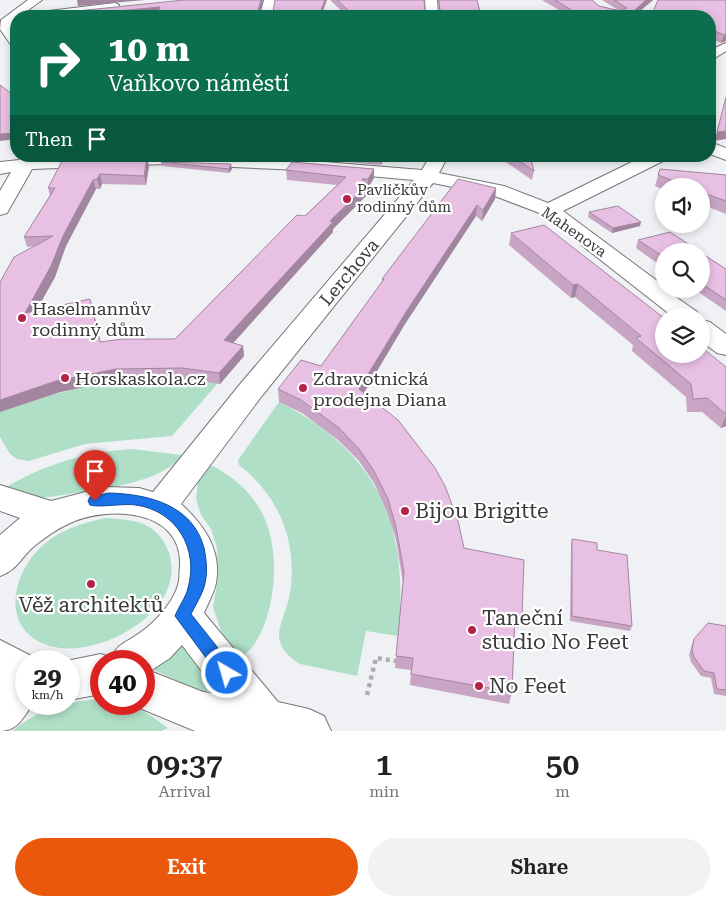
<!DOCTYPE html>
<meta charset="utf-8">
<style>
:root{--surface:#fff;--page:#f2f2f2;--text:#222;--muted:#767676;--accent:#ea580c}
body{margin:0;font-family:"Roboto Serif",serif;background:var(--page);color:var(--text);height:100vh;display:flex;flex-direction:column;font-size:19px;white-space:nowrap}
*{box-sizing:border-box;margin:0}
p{font-size:16px;color:var(--muted)}
.icon{flex:none;width:28px;height:28px;fill:none;stroke:currentColor;stroke-width:2;stroke-linecap:round;stroke-linejoin:round}
.map{position:relative;height:731px;overflow:hidden}
.panel{display:flex;flex-direction:column;background:var(--surface);flex:1}
.panel>*{flex:none}
.top-card{position:absolute;left:10px;top:10px;width:706px;height:152px;border-radius:20px;box-shadow:0 2px 8px #0003;background:#0b6e4f;color:#fff;overflow:hidden}
.tools{position:absolute;left:655px;top:178px;display:grid;gap:10px}
.tools a{display:grid;place-items:center;width:55px;height:55px;border-radius:50%;background:var(--surface);box-shadow:0 2px 8px #0003;font-size:25px}
.speed{position:absolute;left:15px;top:650px;display:flex;gap:10px;font-size:25px;font-weight:700;text-align:center}
.speed>*{display:grid;place-content:center;width:65px;height:65px;border-radius:50%;background:var(--surface);box-shadow:0 2px 8px #0003;line-height:1}
.speed small{font-size:12px;font-weight:400}
.speed .limit{border:8px solid #d22;background:#fff;color:#111}
.pin{position:absolute;display:grid;place-items:center;width:42px;height:42px;color:#fff;margin:-51px -21px;border-radius:50% 50% 50% 0;rotate:-45deg;box-shadow:0 0 5px #0007}
.pin .icon{rotate:45deg}
.me{position:absolute;width:55px;margin:-28px;rotate:322deg;stroke-linejoin:round;filter:drop-shadow(0 0 4px #0008)}
.turn{display:flex;align-items:center;gap:18px;height:105px;padding:0 15px;font-size:22px}
.turn .icon{width:65px;height:65px;stroke-width:2.5}
.turn b{display:block;font-size:35px;line-height:42px}
.then{display:flex;align-items:center;height:48px;padding:0 15px;background:#0003;gap:10px;font-size:19px}
.eta{display:flex;justify-content:space-evenly;align-items:center;height:85px;text-align:center}
.eta b{font-size:30px;font-weight:600;line-height:35px}
.cta{display:flex;gap:10px;margin-top:auto;padding:10px 15px}
.cta a{flex:1;height:58px;border-radius:30px;background:var(--accent);color:#fff;font-size:20px;font-weight:600;line-height:58px;text-align:center}
.cta a+a{background:var(--page);color:var(--text)}
.map>svg:first-child{display:block}
.green{fill:#afe0c7}
.lines{fill:none;stroke-linecap:round;stroke-linejoin:round}
.minor-casing{stroke:#767779;stroke-width:2}
.path{stroke:#adadb0;stroke-width:4.5;stroke-dasharray:4 4;stroke-linecap:butt}
.minor{fill:#fff;fill-rule:evenodd}
.wall{fill:#c8a5c4}
.shaded-wall{fill:#a286a0}
.building{fill:#e8c0e4;stroke:#a286a0}
.route{fill:#1a73e8;stroke:#114b97}
.poi-dot{fill:#b52347;stroke:#fff;stroke-width:2}
.labels{text-anchor:middle;dominant-baseline:central;stroke-width:4.5;stroke-linejoin:round;paint-order:stroke}
.far-poi-label{font-size:15px;fill:#39393a;stroke:#fff;text-anchor:start}
.far-street-label{font-size:15px;fill:#39393a;stroke:#fff}
.street-label{font-size:18px;fill:#39393a;stroke:#fff}
.poi-label{font-size:18px;fill:#39393a;stroke:#fff;text-anchor:start}
.near-poi-label{font-size:21px;fill:#39393a;stroke:#fff;text-anchor:start}
</style>
<div class="map">
<svg width="726" height="731" viewBox="0 0 726 731">
<rect width="100%" height="100%" fill="#f0f1f4"/>
<g class="green">
<path d="M144 378 218 383 172 436 85 444 29 461 17 459 10 454 0 437V411C47 395 93 382 144 378Z"/>
<path d="M279 402C379 452 410 528 398 636L366 631 357 676 300 664C290 658 278 647 279 634 280 621 288 607 290 593 298 542 279 496 239 465L238 460Z"/>
<path d="M132 449 182 455C160 487 82 491 44 498 30 498 18 495 6 487 46 464 86 452 132 449Z"/>
<path d="M209 464C229 474 246 487 258 506 282 542 278 609 254 645 251 650 244 654 240 659L221 631 213 607 218 578 217 548 211 529 201 515 196 499 198 481Z"/>
<path d="M105 518C120 519 136 519 149 527 158 532 164 541 168 550 190 607 108 654 60 648 4 640 6 584 38 550 56 531 80 524 105 518Z"/>
<path d="M186 643 217 680 204 693 154 670V668Z"/>
<path d="M101 699V704C134 704 141 708 168 728L161 731H12C39 709 68 701 101 699Z"/>
</g>
<g class="lines">
<g class="minor-casing">
<g id="minor">
<path d="M28 0H42L20 16H16L12 29 16 34V46L11 45 0 29 1 20Z"/>
<path d="M264 0H276L272 16H260Z"/>
<path d="M425 0H437L438 16H426Z"/>
<path d="M115 3 119 5V9L68 16H34L40 12Z"/>
<path d="M726 43V51L710 61V50Z"/>
<path d="M710 142 726 148V160L710 154Z"/>
<path d="M21 156H252L422 170 430 156H448L439 173 504 186 548 203 644 156H668L665 160 563 211 664 286V289L696 311 700 316H672L542 214 492 195 433 183 261 397 181 504C204 525 222 550 216 583 214 593 208 603 204 613L278 702 309 709 324 716 331 731H195L130 704H144V661H101V694L69 700V661H66L101 654 111 658C118 643 126 643 138 634 154 624 173 603 178 585 180 579 179 572 180 566 183 508 106 505 68 524 55 530 44 538 33 547 20 559 17 570 0 576V535L20 518 0 511V485L51 501 105 487 139 488 153 492 241 383 414 180 301 170 166 164 32 169 7 213 0 215V191L11 172 0 174V162L19 160ZM182 645 219 694 203 692 150 671 170 658Z"/>
<path d="M701 320 710 322 726 334V355L717 353 701 341Z"/>
<path d="M0 640 41 661H26V704H33C23 717 18 731 0 731Z"/>
</g>
</g>
<path class="path" d="M367 695 376 658 396 661"/>
<use href="#minor" class="minor"/>
</g>
<g class="wall">
<path d="M330 0H424L425 11H439L438 0H477L481 16H347Z"/>
<path d="M542 0H592L599 6 618 10 602 0H653L634 16H569Z"/>
<path d="M726 0V41L721 43 710 38V16Z"/>
<path d="M302 156H385L381 165 302 158Z"/>
<path d="M497 156H530L534 171 532 180Z"/>
<path d="M147 158 149 166 146 185 102 184 100 189H96L66 246 55 277 36 311 93 310 100 342 175 339 337 185 287 180 286 170 374 169V178L368 188V194L333 229V232L233 343 243 346 244 356 220 384 184 379 119 380 60 392 0 412 34 246 27 247 24 237 50 195 48 188Z"/>
<path d="M161 162 232 169 229 173 162 166Z"/>
<path d="M660 169 726 175V214L701 204V186H664V190L655 186Z"/>
<path d="M496 188 495 199 482 221 476 216 405 324 364 393 464 548 522 616 519 628 515 627 512 692 509 704 410 685 411 670 395 668 403 583 396 540 387 512 374 483 359 461 338 440 302 413 279 402 278 389 321 366 382 282V279Z"/>
<path d="M589 212 640 226 612 233 588 217Z"/>
<path d="M511 233 726 367V426L721 428 702 412H687L686 397 632 351 633 345 575 297 571 298 509 245Z"/>
<path d="M638 240 664 251V268L636 248Z"/>
<path d="M701 253 726 269V311L694 289H701Z"/>
<path d="M572 539 597 550 632 626 630 631 570 621 571 544Z"/>
<path d="M726 626V696L714 694 711 678 701 676 691 662 689 655 692 644 694 639Z"/>
</g>
<g class="shaded-wall">
<path d="M77 0H145L78 6Z"/>
<path d="M261 0H263L259 16 258 11Z"/>
<path d="M325 0H327L321 16H319Z"/>
<path d="M646 0H653L634 16H628Z"/>
<path d="M160 7 161 14 133 16H78L77 15Z"/>
<path d="M726 34V41L721 43 724 35Z"/>
<path d="M726 131V139L714 141 717 132Z"/>
<path d="M16 132V139L0 141V134Z"/>
<path d="M381 156H385L381 165Z"/>
<path d="M147 158 149 166 146 185 144 176Z"/>
<path d="M231 164 232 169 229 173V169Z"/>
<path d="M374 169V178L368 188V179Z"/>
<path d="M100 174 102 184 100 189 97 179Z"/>
<path d="M93 180 96 189 66 246 55 277 29 324 25 313 63 236Z"/>
<path d="M368 184V194L333 229V232L226 351 224 340 330 221Z"/>
<path d="M496 188 495 199 482 221 483 210Z"/>
<path d="M477 205 476 216 405 324 359 401V389L406 312Z"/>
<path d="M641 222 640 226 612 233 613 228Z"/>
<path d="M578 284 575 297 571 298 573 285Z"/>
<path d="M90 299 93 310 103 352 100 342Z"/>
<path d="M243 346 244 356 220 384 219 373Z"/>
<path d="M116 369 119 380 60 392 0 412V400L56 381Z"/>
<path d="M726 416V426L721 428Z"/>
</g>
<g class="building">
<path d="M184 0H261L258 11H273L275 0H325L319 16H156L160 7 77 15V11Z"/>
<path d="M337 0H424L425 11H440L439 0H477L481 16H452L451 14 401 13V16H354Z"/>
<path d="M555 0H592L599 6 620 11 627 8 614 0H646L628 16H591L577 12 578 14Z"/>
<path d="M658 0H726V34L724 35 710 29V16H651Z"/>
<path d="M61 14 63 16H32L31 15Z"/>
<path d="M0 85 16 97V133L0 134Z"/>
<path d="M726 97V131L717 132Z"/>
<path d="M512 156H530L534 171Z"/>
<path d="M147 158 144 176 100 174 97 179 93 180 63 236 51 266 25 313 90 299 100 342 123 339H175L297 215 305 216 346 177 286 170 292 162 374 169 368 179H362L368 184 330 221 333 222 224 340 243 346 219 373 182 368 116 369 56 381 0 400V282L14 257 53 236 24 237 55 188H48L62 161Z"/>
<path d="M161 162 231 164 229 169Z"/>
<path d="M660 169 726 175V201L701 192V186H687L658 175Z"/>
<path d="M458 179 496 188 483 210 477 205 406 312 359 389 398 420 435 468 445 486 458 521 464 548 524 560 522 616 515 615 512 692 411 674 413 658 396 656 404 572 396 527 388 499 374 471 359 449 338 427 301 400 278 389 301 360 321 366 384 279H382Z"/>
<path d="M618 206 641 222 613 228 589 212Z"/>
<path d="M544 225 664 318V354H701V347L726 367V414L707 398 693 399 691 384 636 338 641 336 578 284 573 285 511 233Z"/>
<path d="M670 232 699 251H664V257L638 240Z"/>
<path d="M701 253 726 269V300L701 283Z"/>
<path d="M572 539 597 543V550L627 555 632 626 572 616Z"/>
<path d="M708 623 726 626V690L717 689 714 673 704 671 694 657 692 650 694 639Z"/>
</g>
<path class="route" d="M109 493C148 494 193 505 204 548 207 562 208 577 203 590 200 598 195 606 191 614L233 667 236 673 233 678 227 681 221 678 175 616C179 606 186 597 188 588 199 549 177 511 136 505 123 503 100 508 90 505L88 501 90 497Z"/>
<g class="poi-dot">
<circle cx="347" cy="199" r="5"/>
<circle cx="22" cy="318" r="5"/>
<circle cx="65" cy="378" r="5"/>
<circle cx="303" cy="388" r="5"/>
<circle cx="405" cy="511" r="5"/>
<circle cx="91" cy="584" r="5"/>
<circle cx="472" cy="630" r="5"/>
<circle cx="479" cy="686" r="5"/>
</g>
<g class="labels">
<g class="far-poi-label">
<text x="357" y="190">Pavlíčkův<tspan x="357" dy="17">rodinný dům</tspan></text>
</g>
<g class="far-street-label">
<text transform="translate(574 232) rotate(35)">Mahenova</text>
</g>
<g class="street-label">
<text transform="translate(349 272) rotate(-50)">Lerchova</text>
</g>
<g class="poi-label">
<text x="32" y="308">Haselmannův<tspan x="32" dy="21">rodinný dům</tspan></text>
<text x="75" y="378">Horskaskola.cz</text>
<text x="313" y="378">Zdravotnická<tspan x="313" dy="21">prodejna Diana</tspan></text>
</g>
<g class="near-poi-label">
<text x="415" y="511">Bijou Brigitte</text>
<text x="91" y="605" text-anchor="middle">Věž architektů</text>
<text x="482" y="618">Taneční<tspan x="482" dy="24">studio No Feet</tspan></text>
<text x="489" y="686">No Feet</text>
</g>
</g>
</svg>
<div class="tools">
<a><svg class="icon" aria-label="sound" viewBox="0 0 24 24"><path d="M4 9h4l5-4v14l-5-4H4zM17 9q2 3 0 6"/></svg></a>
<a><svg class="icon" aria-label="search" viewBox="0 0 24 24"><circle cx="10" cy="10" r="6"/><path d="M15 15l6 6"/></svg></a>
<a><svg class="icon" aria-label="layers" viewBox="0 0 24 24"><path d="M12 4l9 5-9 5-9-5zM3 14l9 5 9-5"/></svg></a>
</div>
<div class="speed"><div>29<small>km/h</small></div><div class="limit">40</div></div>
<div class="pin" style="left:95px;top:501px;background:#d93025"><svg class="icon" aria-label="arrive" viewBox="0 0 24 24"><path d="M6 21V4h12l-3 4 3 4H6"/></svg></div>
<svg class="me" style="left:227px;top:673px" viewBox="-20 -20 40 40"><circle r="17" fill="#1a73e8" stroke="#fff" stroke-width="3"/><path d="M0-11L8 9 0 5-8 9z" fill="#fff"/></svg>
<div class="top-card">
<div class="turn"><svg class="icon" aria-label="right" viewBox="0 0 24 24"><path d="M7 20v-9h11M14 6l5 5-5 5"/></svg><div><b>10 m</b>Vaňkovo náměstí</div></div>
<div class="then">Then<svg class="icon" aria-label="arrive" viewBox="0 0 24 24"><path d="M6 21V4h12l-3 4 3 4H6"/></svg></div>
</div>
</div>
<section class="panel">
<div class="eta">
<div><b>09:37</b><p>Arrival</p></div>
<div><b>1</b><p>min</p></div>
<div><b>50</b><p>m</p></div>
</div>
<div class="cta"><a>Exit</a><a>Share</a></div>
</section>
